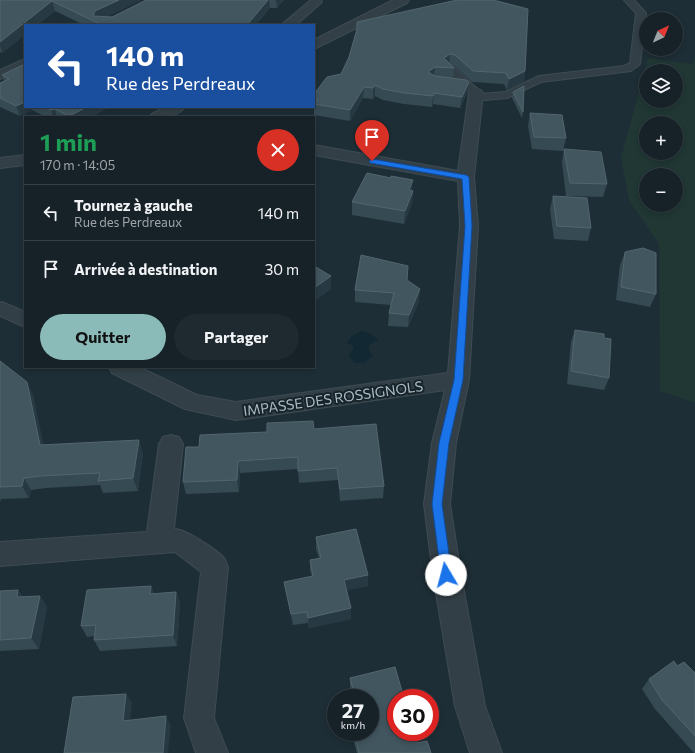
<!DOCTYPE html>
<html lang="fr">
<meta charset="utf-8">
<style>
:root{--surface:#162228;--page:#1f2a30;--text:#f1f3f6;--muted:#9ea4a8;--line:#353f45;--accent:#8bbbb9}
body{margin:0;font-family:Commissioner,sans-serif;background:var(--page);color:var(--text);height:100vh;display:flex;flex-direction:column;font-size:15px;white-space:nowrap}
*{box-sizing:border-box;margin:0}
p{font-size:13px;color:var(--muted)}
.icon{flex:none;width:22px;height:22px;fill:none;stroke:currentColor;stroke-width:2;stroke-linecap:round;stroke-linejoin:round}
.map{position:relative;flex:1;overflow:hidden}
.drawer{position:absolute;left:24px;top:116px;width:291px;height:252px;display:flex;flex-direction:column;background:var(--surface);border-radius:0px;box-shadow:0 2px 6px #0003,0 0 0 1px var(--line)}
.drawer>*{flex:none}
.hud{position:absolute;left:24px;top:24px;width:291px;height:84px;border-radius:0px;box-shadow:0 2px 6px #0003,0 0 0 1px var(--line);background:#1a4fa0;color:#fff;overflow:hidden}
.needle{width:26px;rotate:43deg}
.tools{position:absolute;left:639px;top:12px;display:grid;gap:8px}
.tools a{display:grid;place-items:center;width:44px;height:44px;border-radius:50%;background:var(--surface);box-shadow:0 2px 6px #0003,0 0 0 1px var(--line);font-size:20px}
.speed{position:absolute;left:327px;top:689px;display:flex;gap:8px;font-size:20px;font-weight:700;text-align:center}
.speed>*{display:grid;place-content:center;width:52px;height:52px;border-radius:50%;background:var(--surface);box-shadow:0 2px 6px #0003,0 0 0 1px var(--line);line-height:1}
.speed small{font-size:10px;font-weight:400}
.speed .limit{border:6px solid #d22;background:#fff;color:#111}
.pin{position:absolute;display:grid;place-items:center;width:34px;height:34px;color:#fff;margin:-41px -17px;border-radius:50% 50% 50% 0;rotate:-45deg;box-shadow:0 0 4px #0007}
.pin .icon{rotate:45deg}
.me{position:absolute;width:44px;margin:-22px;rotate:352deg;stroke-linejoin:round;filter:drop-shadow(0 0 3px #0008)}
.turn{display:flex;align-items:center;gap:14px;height:84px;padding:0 16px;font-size:18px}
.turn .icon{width:52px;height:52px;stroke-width:2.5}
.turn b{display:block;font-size:28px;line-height:34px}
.round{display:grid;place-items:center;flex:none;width:42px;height:42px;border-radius:21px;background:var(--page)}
.summary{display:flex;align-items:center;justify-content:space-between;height:68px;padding:0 16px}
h1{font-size:24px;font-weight:700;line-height:30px;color:#1e9e55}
.action{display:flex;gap:8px;margin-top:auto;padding:8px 16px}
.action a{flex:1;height:46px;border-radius:24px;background:var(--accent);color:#111;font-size:16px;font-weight:700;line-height:46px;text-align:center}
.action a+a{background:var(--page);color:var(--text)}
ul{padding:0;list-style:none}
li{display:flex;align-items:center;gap:12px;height:56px;padding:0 16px;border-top:1px solid var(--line)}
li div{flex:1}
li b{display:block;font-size:15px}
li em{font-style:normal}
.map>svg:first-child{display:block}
.green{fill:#203734;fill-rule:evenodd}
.water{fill:#122833}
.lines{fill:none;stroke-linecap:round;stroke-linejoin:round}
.lane-casing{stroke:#3e4b53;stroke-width:2}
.street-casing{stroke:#3e4b53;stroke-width:2}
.lane{fill:#323f46;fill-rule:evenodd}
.street{fill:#323f46;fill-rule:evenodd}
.wall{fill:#364a53}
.shaded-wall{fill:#273942}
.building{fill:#42565f;stroke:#53666f}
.route{fill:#1a73e8;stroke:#114b97}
.labels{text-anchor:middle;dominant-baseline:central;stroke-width:4;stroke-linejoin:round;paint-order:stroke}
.street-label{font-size:14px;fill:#abbbc4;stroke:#17242a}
</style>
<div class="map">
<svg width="695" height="753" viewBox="0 0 695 753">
<rect width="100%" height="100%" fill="#1e2e36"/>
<path class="green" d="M695 57V403L660 391 659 244 629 200 621 158 648 58 692 64ZM646 71H676V101H646ZM646 123H676V153H646ZM646 175H676V205H646Z"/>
<path class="water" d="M362 331 369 333 379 340 369 345V350L373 356 364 363H354L349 355 353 350V346L347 343 351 337Z"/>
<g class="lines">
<g class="lane-casing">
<path id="lane" d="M624 0H634L646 13 640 64 631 71 541 82 507 98 475 101 470 98 472 95 444 69 449 66 453 67 480 91 481 94 505 92 539 76 624 66 630 63 636 13Z"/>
</g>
<g class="street-casing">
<g id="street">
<path d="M311 0H321L322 2 296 25H281Z"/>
<path d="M393 0H409L407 3 314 49V40Z"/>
<path d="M25 59V68L0 79V70Z"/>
<path d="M476 89 481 90 483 93 474 177 478 226 469 380 456 443 450 504 461 575 485 706 502 753H470L455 706 433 575 424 504 432 443 445 390 236 420 185 409 112 373 109 367H139L197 395 236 402 448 373 460 226 458 181 314 155V145L458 171 469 93 471 90Z"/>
<path d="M165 107H185C177 118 161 117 149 117L152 114Z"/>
<path d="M25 155V165L0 168V158Z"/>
<path d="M2 302 25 312V327L0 316V303Z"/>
<path d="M171 435 179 437 183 444 174 529C184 528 217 550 224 558 226 561 227 564 228 567L214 718 228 753H196L184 718 201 572 175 552 0 566V542L147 532 159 444 163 437Z"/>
</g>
</g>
<use href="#lane" class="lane"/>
<use href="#street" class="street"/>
</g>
<g class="wall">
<path d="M0 0H141L106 17H112L146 0H284L277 8H270L256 25H84L55 11 2 53 0 52Z"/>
<path d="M357 29 525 71 524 82 507 90 504 84 472 82 454 66 450 65 454 68 453 78 469 82 467 93 460 108 433 104 432 107 404 104 383 100 375 96 373 99 363 98 350 121 314 115V109H312V107H314V94L341 74 349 57Z"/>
<path d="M25 64V107H110L90 117H46L32 110 20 116 0 107V83L4 81 2 75Z"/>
<path d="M513 92 523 112 522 118 512 98Z"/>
<path d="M530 113 566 138 563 151 532 149 528 126Z"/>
<path d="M564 149 607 184 603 197 566 196 562 162Z"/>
<path d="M412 190 413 191 412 203 404 224 352 215V202Z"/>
<path d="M553 196 591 228 588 241 554 239 550 209Z"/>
<path d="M625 252 656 294 650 307 616 300 620 265Z"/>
<path d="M407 280 419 301 408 327 388 326 389 313 391 305 355 302V290Z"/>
<path d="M575 330 604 338 609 378 604 390 567 384 571 342Z"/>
<path d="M0 361 33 395 43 445 143 453 138 491 103 493 100 485 46 488 31 490 29 498 1 499 0 502Z"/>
<path d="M314 429 384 486 383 498 340 501 338 480 299 483 298 469 240 473 239 492 186 494 183 482 199 447 267 432Z"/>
<path d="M316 537 368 575V586L347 590 351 619 309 628 308 623 293 625 286 593 284 582 312 576 310 571V560L319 558 316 549Z"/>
<path d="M151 586 154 594 176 592 180 603 177 646 100 651 94 640 95 636 87 637 81 626Z"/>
<path d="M0 591 23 597 40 596 47 607 39 649 0 651Z"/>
<path d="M677 666 695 673V753H694L655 709 642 689 649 679Z"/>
<path d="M350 678 417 743 431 753H357L351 732H370L353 698 350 688Z"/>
</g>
<g class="shaded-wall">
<path d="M119 0H141L97 21 93 16 95 11Z"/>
<path d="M268 0H269L270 8 256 25H247Z"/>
<path d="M276 0H284L277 8Z"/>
<path d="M52 1 55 11 37 25H25V35L2 53 0 45V42Z"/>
<path d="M450 54 449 65 444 58Z"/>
<path d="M435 67 434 78 428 72Z"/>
<path d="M525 71 524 82 507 90 509 79Z"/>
<path d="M469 82 467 93 460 108 462 97Z"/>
<path d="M375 85V96L373 99V88Z"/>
<path d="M364 87 363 98 350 121V110Z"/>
<path d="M434 93 433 104 432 107 433 96Z"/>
<path d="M25 102V107H31L32 110 20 116 16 106Z"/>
<path d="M87 107H110L90 117H69V116Z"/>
<path d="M55 109 57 117H53L51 110Z"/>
<path d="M413 180 412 193 409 190Z"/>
<path d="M413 191 412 203 404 224 405 211Z"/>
<path d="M331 276V289L314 302V288Z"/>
<path d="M420 289 419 301 408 327 409 315Z"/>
<path d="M27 382 33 395 46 457 40 445Z"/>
<path d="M139 440 143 453 138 491 133 478Z"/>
<path d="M238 461 240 473 239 492 237 480Z"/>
<path d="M24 478 31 490 29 498 22 486Z"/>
<path d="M368 575V586L344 591V580Z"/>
<path d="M151 586 156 597 150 594Z"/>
<path d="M18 590 26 601 17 597Z"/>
<path d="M176 592 180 603 177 646 173 635Z"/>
<path d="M40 596 47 607 39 649 31 638Z"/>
<path d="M351 608V619L309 628 308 618Z"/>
<path d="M126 694 132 703 129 730 123 721Z"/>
<path d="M166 716 171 726 168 753H163Z"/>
</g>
<g class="building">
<path d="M0 0H119L95 11 93 16 112 17 146 0H268L247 25H102L52 1 0 42Z"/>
<path d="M457 0H493L528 9 525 71 509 79 506 73 473 71 455 55 450 54 444 58 454 68 435 67 428 72 435 76 466 80 469 82 462 97 434 93 433 96 405 93 383 89 375 85 373 88 364 87 350 110 314 104 318 99 314 98V94L327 77 341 74 349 57 357 29V22Z"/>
<path d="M25 64V102L16 106 0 98V83L9 79 2 75Z"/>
<path d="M524 86 523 112 513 92Z"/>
<path d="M44 107H87L69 116 55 109 51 110Z"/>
<path d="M530 113 562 115 566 138 534 137Z"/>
<path d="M564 149 601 152 607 184 570 183Z"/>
<path d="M367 173 391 178V176L413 180 409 190 413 191 405 211 352 202Z"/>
<path d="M553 196 587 198 591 228 557 226Z"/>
<path d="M643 248 656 253V294L621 287 625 252Z"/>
<path d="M361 255 408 266 407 280 420 289 409 315 389 313 394 293 355 290Z"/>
<path d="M314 266 331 276 314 288Z"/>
<path d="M575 330 604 334V338L611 339 609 378 571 371Z"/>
<path d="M0 361 27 382 40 445 139 440 133 478 98 481 100 473 40 476 24 478 22 486 0 487Z"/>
<path d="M313 421 314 429 376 424 384 486 340 489 337 468 298 471V457L238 461 237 480 183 482 186 447H199L200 435 267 432V423Z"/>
<path d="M356 529 368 575 344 580 351 608 308 618 307 612 291 614 284 582 313 576 310 560 321 558 316 537Z"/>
<path d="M151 586 150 594 176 592 173 635 94 640 96 625 81 626 87 590Z"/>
<path d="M18 590 17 597 40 596 31 638 0 640V591Z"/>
<path d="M674 661 677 666 684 662 695 673V736L662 700 649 679Z"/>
<path d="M395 667 404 698H396V732H414L417 743 427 741 431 753H359L354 732H370V698H353L355 697 350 678Z"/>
<path d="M126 694 123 721 166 716 163 753H64L73 697Z"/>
</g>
<path class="route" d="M372 159 466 175 469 177 472 226 463 380 449 443 442 504 452 575 450 579 446 580 443 579 441 575 432 504 439 443 454 380 465 226 462 179 370 163 369 161Z"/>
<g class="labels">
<g class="street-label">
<text transform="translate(333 398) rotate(-8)">IMPASSE DES ROSSIGNOLS</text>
</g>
</g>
</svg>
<div class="tools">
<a><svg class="needle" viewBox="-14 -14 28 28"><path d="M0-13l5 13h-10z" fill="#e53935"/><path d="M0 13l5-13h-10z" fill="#9ea4a8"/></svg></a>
<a><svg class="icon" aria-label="layers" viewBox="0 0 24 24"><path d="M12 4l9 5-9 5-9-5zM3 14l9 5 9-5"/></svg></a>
<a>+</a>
<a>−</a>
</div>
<div class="speed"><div>27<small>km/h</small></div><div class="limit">30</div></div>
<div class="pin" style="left:372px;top:161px;background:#d93025"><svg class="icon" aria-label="arrive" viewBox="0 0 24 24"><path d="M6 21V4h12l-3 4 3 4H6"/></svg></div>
<svg class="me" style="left:446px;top:575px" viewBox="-20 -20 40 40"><circle r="19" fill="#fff"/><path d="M0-13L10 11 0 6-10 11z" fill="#1a73e8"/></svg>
<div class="hud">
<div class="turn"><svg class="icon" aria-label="left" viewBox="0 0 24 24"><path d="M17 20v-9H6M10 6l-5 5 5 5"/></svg><div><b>140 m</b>Rue des Perdreaux</div></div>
</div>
<section class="drawer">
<div class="summary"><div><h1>1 min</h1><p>170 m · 14:05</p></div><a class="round" style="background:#d93025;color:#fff"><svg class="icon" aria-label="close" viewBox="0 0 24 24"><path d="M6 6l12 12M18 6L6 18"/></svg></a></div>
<ul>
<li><svg class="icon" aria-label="left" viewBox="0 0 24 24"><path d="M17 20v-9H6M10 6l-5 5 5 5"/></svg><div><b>Tournez à gauche</b><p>Rue des Perdreaux</p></div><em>140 m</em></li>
<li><svg class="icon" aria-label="arrive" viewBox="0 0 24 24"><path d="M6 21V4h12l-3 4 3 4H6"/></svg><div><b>Arrivée à destination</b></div><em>30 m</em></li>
</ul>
<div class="action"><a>Quitter</a><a>Partager</a></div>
</section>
</div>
